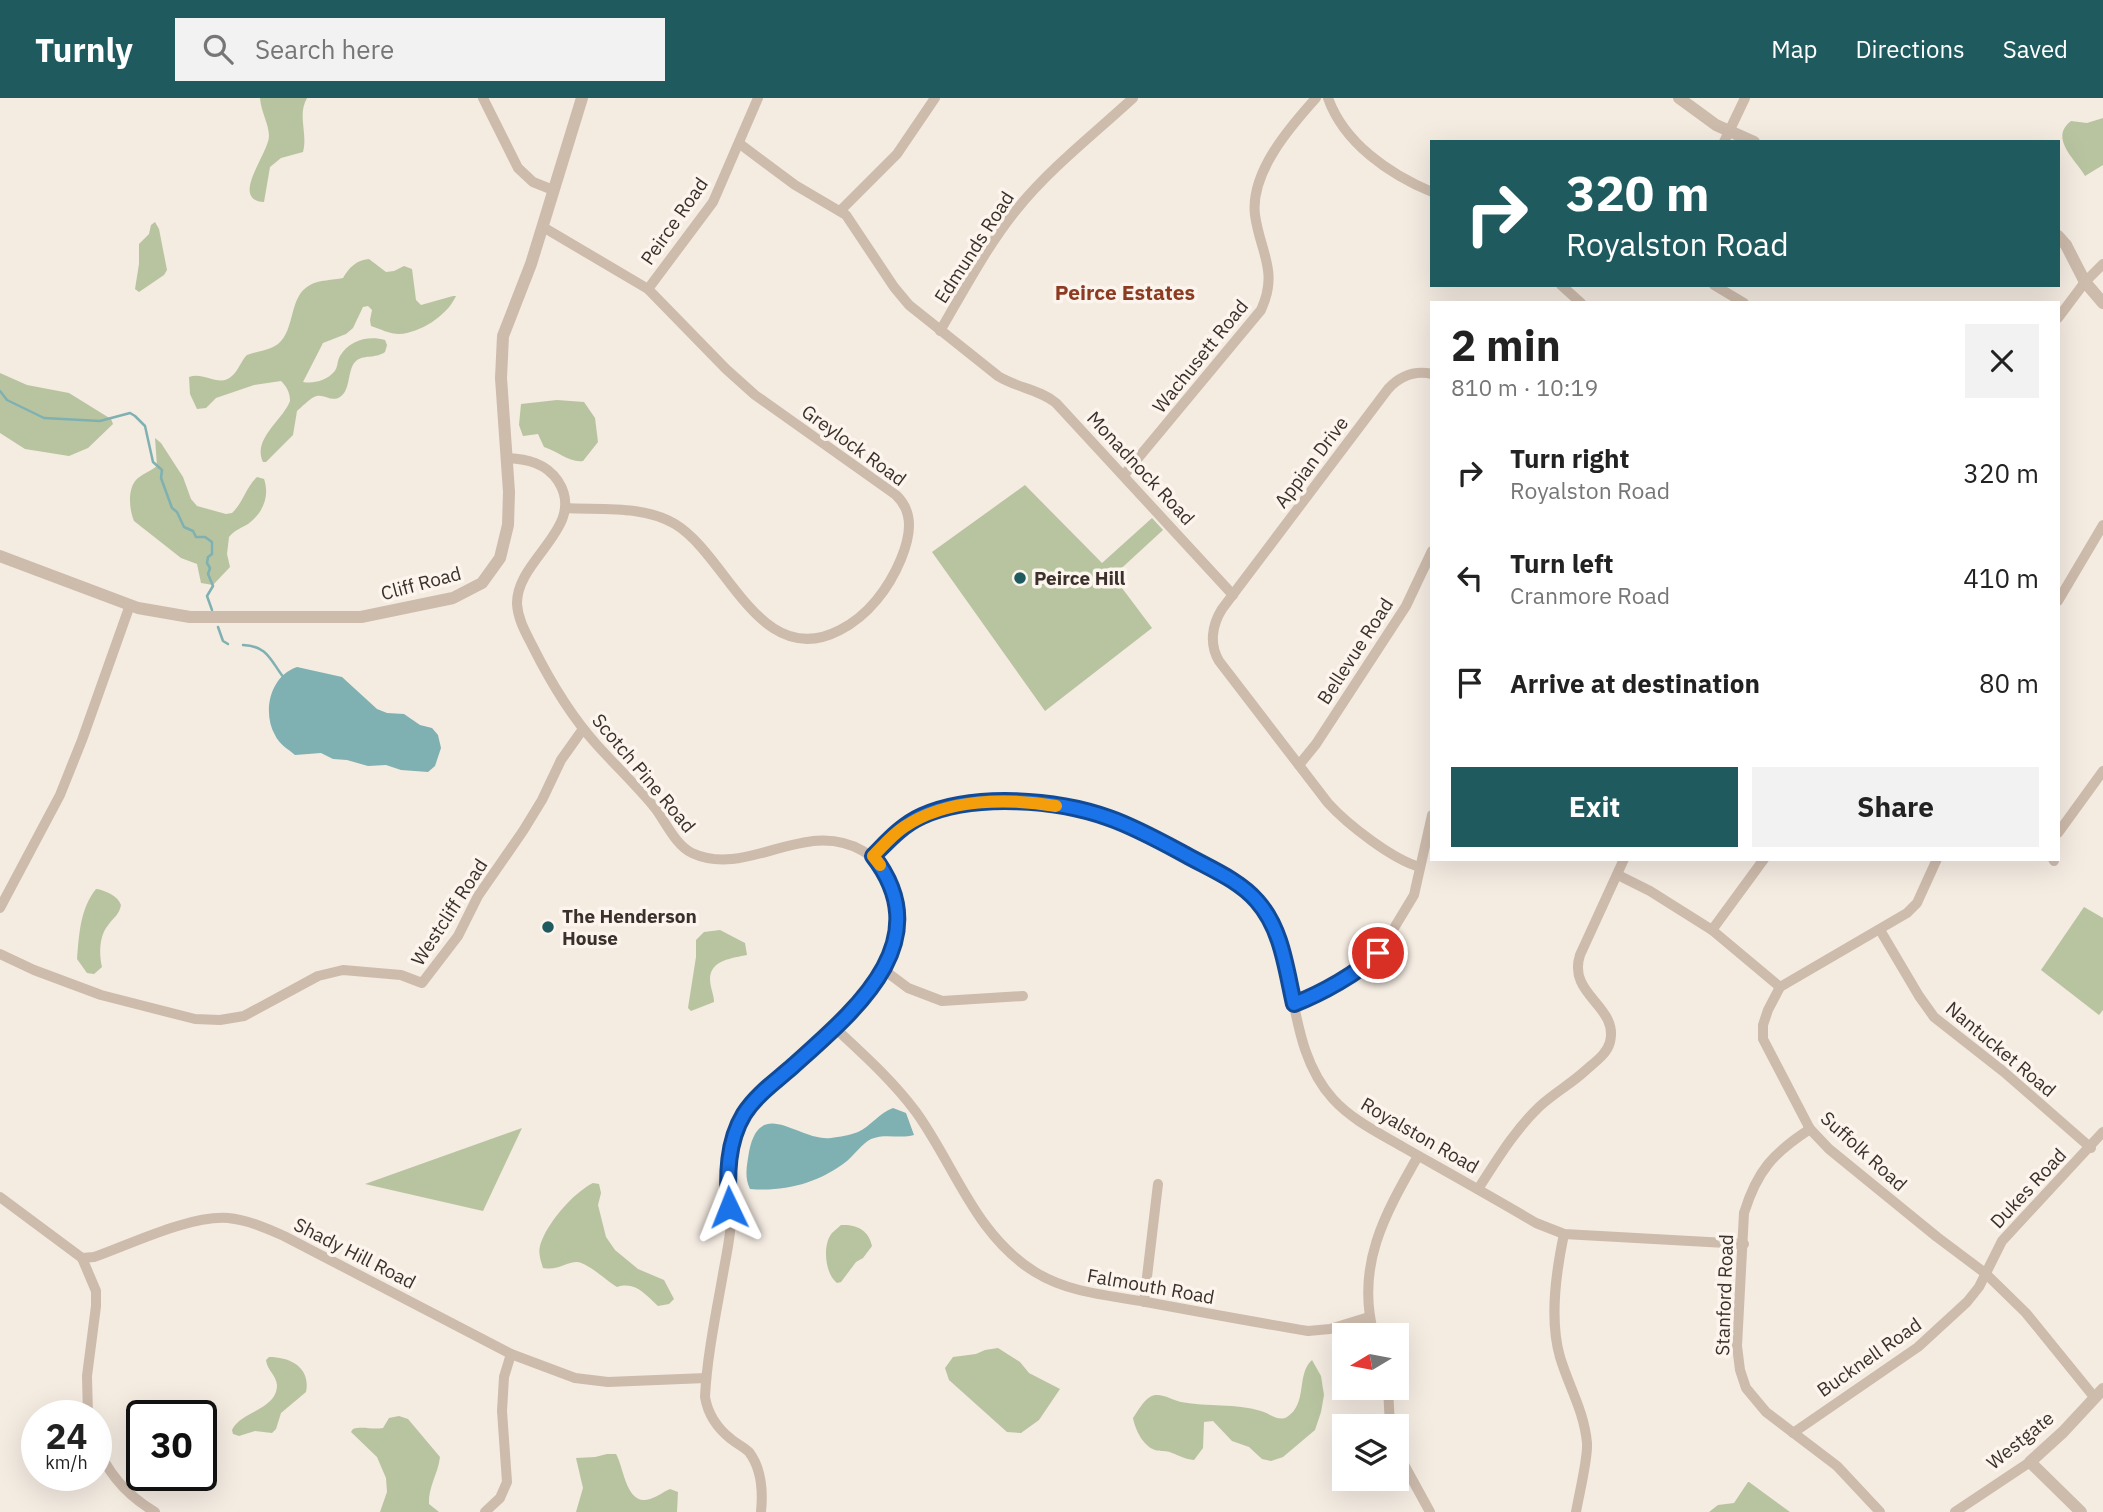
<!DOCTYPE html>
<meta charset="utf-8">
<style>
:root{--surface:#fff;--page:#f2f2f2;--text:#222;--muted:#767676;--accent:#1f5a5e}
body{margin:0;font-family:"IBM Plex Sans",sans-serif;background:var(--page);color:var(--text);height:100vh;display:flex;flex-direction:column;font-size:26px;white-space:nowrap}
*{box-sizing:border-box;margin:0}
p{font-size:23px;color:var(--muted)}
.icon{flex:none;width:38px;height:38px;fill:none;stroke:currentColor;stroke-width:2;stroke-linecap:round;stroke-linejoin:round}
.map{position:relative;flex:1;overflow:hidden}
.drawer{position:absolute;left:1430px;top:203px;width:630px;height:560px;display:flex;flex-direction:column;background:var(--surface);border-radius:0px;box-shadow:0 7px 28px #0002}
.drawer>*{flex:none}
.hud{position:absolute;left:1430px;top:42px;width:630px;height:147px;border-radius:0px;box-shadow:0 7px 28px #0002;background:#1f5a5e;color:#fff;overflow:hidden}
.needle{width:46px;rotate:260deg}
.tools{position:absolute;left:1332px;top:1225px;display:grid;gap:14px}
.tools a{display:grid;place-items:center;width:77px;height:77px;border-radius:0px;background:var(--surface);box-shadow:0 7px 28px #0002;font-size:35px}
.speed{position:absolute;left:21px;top:1302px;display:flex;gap:14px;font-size:35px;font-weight:700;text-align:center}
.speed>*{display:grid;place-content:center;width:91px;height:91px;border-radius:50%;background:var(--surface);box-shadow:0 7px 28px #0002;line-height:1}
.speed small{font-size:18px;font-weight:400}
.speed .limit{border:4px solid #111;border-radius:10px;background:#fff;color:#111}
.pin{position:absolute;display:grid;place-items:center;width:60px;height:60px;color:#fff;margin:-30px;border:4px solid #fff;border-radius:50%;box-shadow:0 2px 7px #0007}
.me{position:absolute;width:77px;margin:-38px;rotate:358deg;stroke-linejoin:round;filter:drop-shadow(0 0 5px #0008)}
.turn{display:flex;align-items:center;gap:24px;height:147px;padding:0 21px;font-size:32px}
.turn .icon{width:91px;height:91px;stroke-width:2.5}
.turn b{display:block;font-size:49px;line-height:60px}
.round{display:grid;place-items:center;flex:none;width:74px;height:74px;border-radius:0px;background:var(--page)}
.headline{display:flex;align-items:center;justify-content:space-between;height:119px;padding:0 21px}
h1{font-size:42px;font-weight:800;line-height:52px}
.primary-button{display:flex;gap:14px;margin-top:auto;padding:14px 21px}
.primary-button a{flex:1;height:80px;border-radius:0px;background:var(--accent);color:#fff;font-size:28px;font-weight:800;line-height:80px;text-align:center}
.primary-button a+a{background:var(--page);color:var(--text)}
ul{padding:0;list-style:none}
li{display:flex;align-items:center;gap:21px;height:105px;padding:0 21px}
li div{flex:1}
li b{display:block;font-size:26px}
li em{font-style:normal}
header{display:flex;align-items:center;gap:42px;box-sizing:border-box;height:98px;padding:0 35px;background:var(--accent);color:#fff}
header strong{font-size:33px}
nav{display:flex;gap:38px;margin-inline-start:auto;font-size:24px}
.search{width:490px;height:63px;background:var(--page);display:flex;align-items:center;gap:18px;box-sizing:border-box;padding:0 24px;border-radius:0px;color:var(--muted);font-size:26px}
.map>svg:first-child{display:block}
.green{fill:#b8c4a0}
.water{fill:#7fb0b2}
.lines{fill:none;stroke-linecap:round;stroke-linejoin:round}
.stream{stroke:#7fb0b2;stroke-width:2.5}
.minor{stroke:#cdbbac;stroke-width:10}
.tertiary{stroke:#cdbbac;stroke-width:12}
.route-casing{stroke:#114b97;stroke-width:18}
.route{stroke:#1a73e8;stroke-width:12}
.slow{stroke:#f59e0b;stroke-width:12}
.poi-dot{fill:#1f5a5e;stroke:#fbf5ee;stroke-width:2.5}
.labels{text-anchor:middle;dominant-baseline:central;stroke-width:7;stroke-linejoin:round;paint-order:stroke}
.street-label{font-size:19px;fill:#3b302b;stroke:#fbf5ee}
.poi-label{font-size:19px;font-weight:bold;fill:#3b302b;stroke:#fbf5ee;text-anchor:start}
.neighbourhood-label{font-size:21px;font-weight:bold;fill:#8c3b22;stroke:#fbf5ee}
</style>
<header>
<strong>Turnly</strong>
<div class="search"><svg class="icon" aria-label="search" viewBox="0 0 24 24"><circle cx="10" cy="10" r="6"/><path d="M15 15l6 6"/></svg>Search here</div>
<nav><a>Map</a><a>Directions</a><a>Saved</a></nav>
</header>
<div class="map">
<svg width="2103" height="1414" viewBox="0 0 2103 1414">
<rect width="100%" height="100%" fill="#f4ebe1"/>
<g class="green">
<path d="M260 0H307C297 18 308 35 303 54L281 60 270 69 264 104C229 102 269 55 269 38 269 26 261 14 260 0Z"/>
<path d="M2103 20V67L2085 78C2077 63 2048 40 2071 23L2087 25Z"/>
<path d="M155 124 159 131 167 172 164 177 139 194 135 191 139 166V146L149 136 151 127Z"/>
<path d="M369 161 386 174 394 173 404 168 412 171 416 202 421 207 453 198H456L455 200C446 218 420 235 399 236 390 236 380 231 371 228L370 222 372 212 368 208 363 209 353 230 346 236 323 245 303 284C314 286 327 282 334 274 338 270 337 263 340 258 349 242 369 237 385 242L387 247 385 254C376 261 362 256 355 264 347 273 351 292 340 299 331 305 323 294 314 299 308 302 302 309 297 313L293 337 266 364H263C252 341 283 322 290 303 290 295 287 289 281 283L254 287 216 300 206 310 197 311 190 296 189 279C204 273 220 291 233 277 239 271 241 263 247 257 257 253 269 253 278 246 296 231 288 199 310 187 319 182 333 182 343 180 349 170 356 162 369 161Z"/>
<path d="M0 275 27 287 69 295 111 321 113 326 88 350 69 358 25 351 0 335Z"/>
<path d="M557 302 584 304 595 320 598 344 583 363C570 365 557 353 544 349L538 336 523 338 519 327 521 306Z"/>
<path d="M155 340 161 345 183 379 191 401 197 408 226 416 232 415C243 405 246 389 257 379L264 381C270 398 263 415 248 426 241 430 235 432 229 439L227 456 230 469 213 487 201 485 197 466 181 460 134 423C129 411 127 389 138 380 144 375 151 373 157 368Z"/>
<path d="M1025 387 1102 465 1152 420 1163 432 1113 478 1152 530 1045 613 932 454Z"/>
<path d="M96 791C105 792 118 798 121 807 119 817 114 819 109 826 99 837 99 855 102 869L94 876 87 875 77 861C79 837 80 811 96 791Z"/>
<path d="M2084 809 2103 820V912L2099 917 2041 872Z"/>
<path d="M720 832 745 845 747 857C733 860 710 862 710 881 710 889 714 897 714 904L691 913 688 910 696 859V842L704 834Z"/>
<path d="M522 1030 483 1113 365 1086Z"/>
<path d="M593 1085 599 1086 601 1095 598 1107 606 1139 615 1152 638 1171 664 1182 674 1201 669 1206 658 1208C645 1196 635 1183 617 1189 607 1183 588 1165 577 1164 566 1164 558 1173 543 1170 541 1163 538 1156 540 1148 546 1126 573 1095 593 1085Z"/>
<path d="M841 1127C856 1126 869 1132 872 1148L863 1160 856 1164 841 1184 837 1185C825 1176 822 1147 832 1135 835 1132 838 1130 841 1127Z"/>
<path d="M998 1250 1020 1264 1029 1275 1060 1291 1039 1322 1021 1335 1007 1334 949 1282 945 1270 953 1259 976 1256 985 1252Z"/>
<path d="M269 1259C291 1259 311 1270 306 1294L281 1315 276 1331 272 1335 255 1333 239 1338 233 1336 232 1332C241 1313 277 1312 277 1287 276 1277 267 1272 266 1262Z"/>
<path d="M1312 1262 1321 1278 1324 1297 1321 1314 1315 1332 1283 1359 1271 1363 1262 1361 1249 1349 1232 1343 1213 1323 1204 1324 1203 1350 1194 1362C1185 1361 1180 1358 1172 1355 1166 1352 1161 1354 1155 1352 1143 1348 1135 1331 1133 1320 1138 1313 1143 1303 1150 1299 1159 1293 1172 1302 1181 1304 1208 1309 1235 1305 1261 1313 1269 1315 1278 1324 1287 1319 1308 1306 1296 1276 1312 1262Z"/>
<path d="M399 1318 408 1321 440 1359C438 1376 428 1389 429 1406L439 1414H380L387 1394 386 1380 377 1359 351 1334 353 1331C363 1328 372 1332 383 1330L389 1320Z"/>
<path d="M607 1356H616C624 1369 626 1409 650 1401 657 1399 663 1394 670 1391L678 1394 677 1414H576L583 1390 576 1360 595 1359Z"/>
<path d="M1748 1384H1749L1790 1414H1709L1718 1407 1734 1405Z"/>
</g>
<g class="water">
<path d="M297 569 342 579 377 611 387 615 404 616 420 627 432 630 438 637 441 650 435 668 428 674 401 672 386 667 368 668 347 662 333 661 321 655 295 657C288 651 279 646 275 637 262 614 270 578 297 569Z"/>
<path d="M893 1010 906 1015 914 1037C900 1041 885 1035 871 1041 862 1046 855 1056 847 1063 819 1085 785 1094 750 1091 744 1079 747 1067 749 1054 760 997 799 1044 831 1040 839 1039 851 1037 858 1034 871 1028 879 1015 893 1010Z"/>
</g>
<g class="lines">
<g class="stream">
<path d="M0 293 7 302 44 320 100 323 130 315 135 318 145 328 153 364 162 372 161 380 172 410 177 414 184 429 193 433 196 439H205L212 444V456L208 459 207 465 210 470 208 476 213 488 207 498 212 512"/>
<path d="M218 529 223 543 228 546"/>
<path d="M243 547C268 548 270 562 284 580"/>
</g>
<g class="minor">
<path d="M483 0 518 70 533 84 553 92"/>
<path d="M1328 0C1344 45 1389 76 1432 94"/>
<path d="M1724 44 1745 0"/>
<path d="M740 46 795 87 846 117 894 189 909 207 998 278C1017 290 1039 291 1056 305L1233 497"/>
<path d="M840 113 897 56 935 0"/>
<path d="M543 129 648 191 726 271 755 297 896 397C915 415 910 439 901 461 889 490 868 518 840 532 760 574 728 458 675 426 643 407 601 412 565 410"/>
<path d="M1561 187 1581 205"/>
<path d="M1714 187 1744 205"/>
<path d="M648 191 713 104 758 0"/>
<path d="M2058 220 2085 184 2103 166"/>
<path d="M940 233C964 192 987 148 1017 111 1050 70 1094 36 1133 0"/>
<path d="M507 360C527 361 546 365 558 383 588 429 516 461 517 506 518 522 526 535 533 549 551 585 570 617 597 647 616 668 637 688 655 710 665 723 676 748 692 755 748 781 804 719 863 753 890 768 896 798 897 826 897 884 827 938 786 974 770 988 751 1001 742 1021 722 1063 732 1082 731 1124 730 1141 726 1159 723 1176 716 1216 707 1258 705 1299 708 1317 717 1330 731 1341 737 1346 744 1349 749 1354 762 1371 763 1394 761 1414"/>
<path d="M1124 377 1261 212C1279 173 1260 154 1255 117 1250 75 1289 30 1316 0"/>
<path d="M2058 503 2103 427"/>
<path d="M1299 667 1316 646 1406 508 1432 453"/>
<path d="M2058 735 2103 673"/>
<path d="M873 758C888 743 902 727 922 718 974 694 1055 702 1109 720 1136 729 1164 745 1189 759 1214 772 1247 786 1263 810 1300 868 1285 948 1333 1001 1352 1022 1379 1035 1403 1049 1447 1074 1492 1099 1536 1125L1564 1136 1744 1146"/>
<path d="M1937 761 1917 805 1907 815 1780 889 1768 912 1763 927V941L1810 1031 1829 1051 1937 1139 1985 1175 2026 1215 2095 1300"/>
<path d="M2053 761 2054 763"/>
<path d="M1420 769C1393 762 1347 726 1328 705L1219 563C1209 546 1212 527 1222 511L1388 291C1400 278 1414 272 1432 276"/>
<path d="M1618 777 1650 793 1712 832 1780 889"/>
<path d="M0 810 60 697 82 642 130 507"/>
<path d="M1712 832 1764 761"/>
<path d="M1880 832 1919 898 1934 919 2004 974 2091 1050"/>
<path d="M0 856 34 872 101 897 195 921 220 922 244 918 318 878 343 872 401 877 422 885 458 838 478 798 523 733 542 702 561 662 583 631"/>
<path d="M884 872 908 890 942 903 1023 898"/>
<path d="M1294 906 1315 897 1367 865 1382 850 1414 797 1432 717"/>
<path d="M835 930C863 956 893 983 916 1014 955 1068 975 1137 1035 1174 1069 1195 1108 1197 1146 1204 1200 1214 1254 1224 1308 1233L1330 1231 1369 1219"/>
<path d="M1810 1031C1773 1055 1757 1073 1744 1115L1737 1248 1740 1272 1746 1290 1766 1314 1837 1368 1880 1414"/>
<path d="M1478 1091C1497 1062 1514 1033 1539 1009 1554 995 1571 986 1586 972 1595 964 1607 956 1610 944 1619 908 1567 897 1580 857L1624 761"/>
<path d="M0 1099 82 1160 94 1159C131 1146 190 1117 228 1120 248 1122 266 1130 284 1138L511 1256 575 1280 608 1284 706 1280"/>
<path d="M1564 1136C1556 1174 1549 1221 1560 1259 1569 1289 1584 1313 1587 1345 1588 1361 1579 1396 1576 1414"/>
<path d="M82 1160 96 1193V1208L87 1278 88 1318"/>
<path d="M1144 1204 1158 1086"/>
<path d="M1374 1237C1355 1168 1385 1116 1418 1058"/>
<path d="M1388 1290 1390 1328"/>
<path d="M1793 1335 1918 1249 1967 1204 1979 1189 2002 1143 2103 1034"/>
<path d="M96 1345C107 1375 128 1398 155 1414"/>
<path d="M1396 1352 1430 1414"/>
<path d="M485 1414 500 1400 507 1384 502 1313 504 1279 511 1256"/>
<path d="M1955 1414 2030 1364"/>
</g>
<g class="tertiary">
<path d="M1679 0 1716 27 1754 44"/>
<path d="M2058 138 2066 147 2085 184 2103 205"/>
<path d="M0 458 138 510 190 519H361L453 500 482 485 500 460 508 427 509 394 501 280 503 238 531 166 582 0"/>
<path d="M2081 1414 2030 1364 2063 1334 2103 1291"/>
</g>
</g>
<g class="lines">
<g class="route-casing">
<path id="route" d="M729 1109C727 1078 727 1044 744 1016 756 997 776 983 793 968 854 913 940 844 873 758 888 743 902 727 922 718 974 695 1056 701 1109 720 1135 729 1162 744 1186 757 1209 770 1239 782 1257 803 1282 831 1286 871 1294 906 1320 896 1359 875 1378 855"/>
</g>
<use href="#route" class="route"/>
<path class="slow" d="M880 767 873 758C883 748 892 737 904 729 947 700 1007 700 1056 708"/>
</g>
<g class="poi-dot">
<circle cx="1020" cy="480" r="7"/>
<circle cx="548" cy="829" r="7"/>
</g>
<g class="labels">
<g class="street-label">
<text transform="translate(674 123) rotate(-55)">Peirce Road</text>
<text transform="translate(974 149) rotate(-57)">Edmunds Road</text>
<text transform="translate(1200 258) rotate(-51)">Wachusett Road</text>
<text transform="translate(854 347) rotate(36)">Greylock Road</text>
<text transform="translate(1311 364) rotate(-53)">Appian Drive</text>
<text transform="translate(1141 370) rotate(47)">Monadnock Road</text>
<text transform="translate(421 485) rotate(-15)">Cliff Road</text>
<text transform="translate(1355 553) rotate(-57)">Bellevue Road</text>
<text transform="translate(644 675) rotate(50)">Scotch Pine Road</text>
<text transform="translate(449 814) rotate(-57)">Westcliff Road</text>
<text transform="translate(2001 951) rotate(40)">Nantucket Road</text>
<text transform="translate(1420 1037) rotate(30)">Royalston Road</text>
<text transform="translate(1864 1053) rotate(42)">Suffolk Road</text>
<text transform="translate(2028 1090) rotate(-47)">Dukes Road</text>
<text transform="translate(355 1155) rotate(27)">Shady Hill Road</text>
<text transform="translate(1151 1188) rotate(10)">Falmouth Road</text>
<text transform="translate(1724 1197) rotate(-88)">Stanford Road</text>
<text transform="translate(1869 1259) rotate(-35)">Bucknell Road</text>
<text transform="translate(2020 1342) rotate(-39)">Westgate</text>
</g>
<g class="poi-label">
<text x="1034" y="480">Peirce Hill</text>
<text x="562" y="818">The Henderson<tspan x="562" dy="22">House</tspan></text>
</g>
<g class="neighbourhood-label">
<text x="1125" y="194">Peirce Estates</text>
</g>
</g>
</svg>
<div class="tools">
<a><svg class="needle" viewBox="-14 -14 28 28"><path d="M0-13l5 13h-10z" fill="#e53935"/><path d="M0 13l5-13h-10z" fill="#767676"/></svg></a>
<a><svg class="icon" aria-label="layers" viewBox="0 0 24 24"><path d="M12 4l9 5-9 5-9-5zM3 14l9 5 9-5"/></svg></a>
</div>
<div class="speed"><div>24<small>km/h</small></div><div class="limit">30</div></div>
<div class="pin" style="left:1378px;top:855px;background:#d93025"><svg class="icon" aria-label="arrive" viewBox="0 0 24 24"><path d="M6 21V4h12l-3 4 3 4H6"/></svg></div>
<svg class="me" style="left:729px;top:1109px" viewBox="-20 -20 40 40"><path d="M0-17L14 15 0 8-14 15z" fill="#1a73e8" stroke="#fff" stroke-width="4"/></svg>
<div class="hud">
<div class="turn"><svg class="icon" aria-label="right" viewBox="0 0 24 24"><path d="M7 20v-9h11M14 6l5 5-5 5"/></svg><div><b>320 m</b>Royalston Road</div></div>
</div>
<section class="drawer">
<div class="headline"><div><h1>2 min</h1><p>810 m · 10:19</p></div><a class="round"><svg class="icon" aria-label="close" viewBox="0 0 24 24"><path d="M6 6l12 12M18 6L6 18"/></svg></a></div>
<ul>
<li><svg class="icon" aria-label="right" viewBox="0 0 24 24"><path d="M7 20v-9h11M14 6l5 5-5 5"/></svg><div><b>Turn right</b><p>Royalston Road</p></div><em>320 m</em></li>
<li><svg class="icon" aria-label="left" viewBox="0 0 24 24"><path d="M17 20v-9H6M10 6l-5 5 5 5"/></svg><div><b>Turn left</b><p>Cranmore Road</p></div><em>410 m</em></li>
<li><svg class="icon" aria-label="arrive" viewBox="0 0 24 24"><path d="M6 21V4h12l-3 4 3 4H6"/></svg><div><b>Arrive at destination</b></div><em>80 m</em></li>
</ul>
<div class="primary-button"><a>Exit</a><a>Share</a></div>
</section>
</div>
